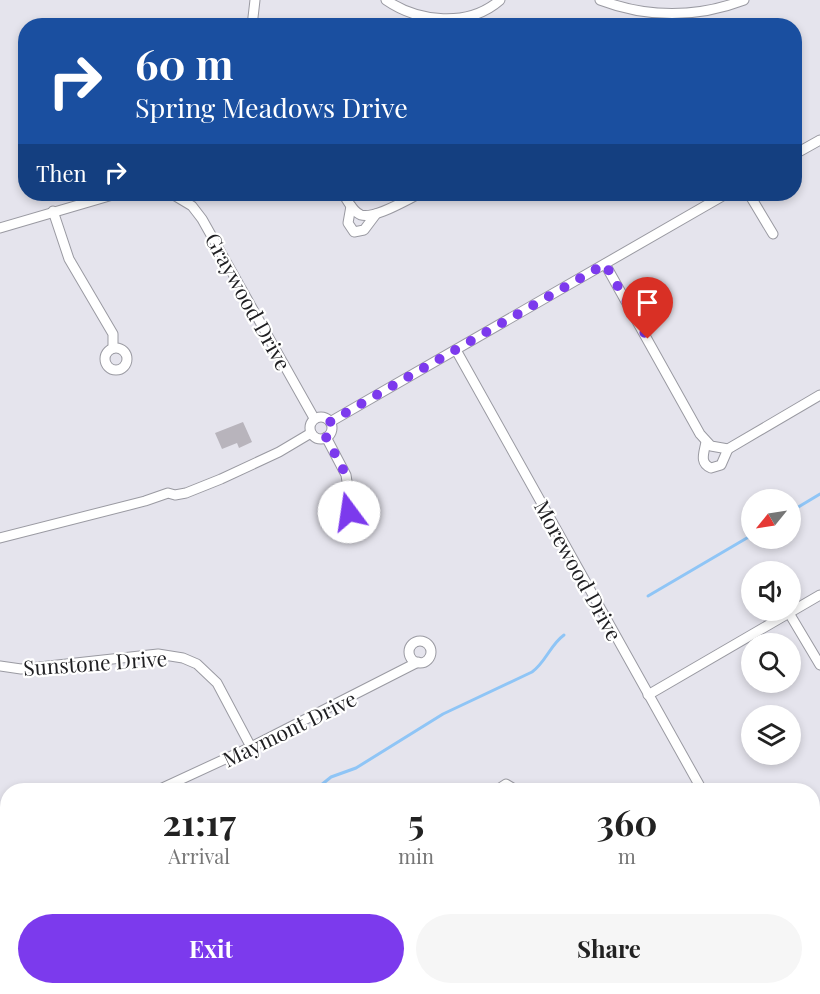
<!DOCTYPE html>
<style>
:root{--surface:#fff;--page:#f6f6f6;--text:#222;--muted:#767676;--accent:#7c3aed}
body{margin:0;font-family:"Playfair Display",serif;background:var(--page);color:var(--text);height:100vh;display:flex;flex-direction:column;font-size:22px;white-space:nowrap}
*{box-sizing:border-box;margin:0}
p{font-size:20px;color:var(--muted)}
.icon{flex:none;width:33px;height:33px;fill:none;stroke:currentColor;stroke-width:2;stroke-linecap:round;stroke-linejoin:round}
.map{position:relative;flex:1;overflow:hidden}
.side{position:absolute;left:0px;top:783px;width:820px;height:212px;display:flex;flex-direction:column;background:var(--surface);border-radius:24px 24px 0 0;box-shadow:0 3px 9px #0003}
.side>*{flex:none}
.guide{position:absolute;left:18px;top:18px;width:784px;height:183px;border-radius:24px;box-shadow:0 3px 9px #0003;background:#1a4fa0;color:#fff;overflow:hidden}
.needle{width:39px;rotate:240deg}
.fabs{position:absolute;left:741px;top:489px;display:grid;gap:12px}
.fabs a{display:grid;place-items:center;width:60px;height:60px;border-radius:50%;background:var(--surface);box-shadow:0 3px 9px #0003;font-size:30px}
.pin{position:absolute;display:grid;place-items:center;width:51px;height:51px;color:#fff;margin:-62px -26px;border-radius:50% 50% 50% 0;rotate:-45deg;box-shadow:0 0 6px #0007}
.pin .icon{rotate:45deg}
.me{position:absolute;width:66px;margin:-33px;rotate:346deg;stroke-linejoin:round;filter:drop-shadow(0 0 4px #0008)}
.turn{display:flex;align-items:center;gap:21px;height:126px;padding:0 18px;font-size:27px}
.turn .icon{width:78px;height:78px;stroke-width:2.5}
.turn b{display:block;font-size:42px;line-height:51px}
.then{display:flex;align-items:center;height:57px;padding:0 18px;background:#0003;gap:12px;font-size:22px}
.eta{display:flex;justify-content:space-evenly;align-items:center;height:102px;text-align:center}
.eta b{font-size:36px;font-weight:700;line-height:42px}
.cta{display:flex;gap:12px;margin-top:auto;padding:12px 18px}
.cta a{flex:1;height:69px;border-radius:36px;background:var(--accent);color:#fff;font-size:24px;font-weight:700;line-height:69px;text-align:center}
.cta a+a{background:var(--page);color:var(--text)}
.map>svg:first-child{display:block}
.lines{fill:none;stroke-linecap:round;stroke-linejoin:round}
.stream{stroke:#8fc5f6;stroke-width:3}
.building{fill:#b8b4bc}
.minor-casing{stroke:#9a9aa2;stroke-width:11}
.minor{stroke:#fff;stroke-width:9}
.route{stroke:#7c3aed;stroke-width:10;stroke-dasharray:0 18}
.labels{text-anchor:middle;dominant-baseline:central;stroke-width:4.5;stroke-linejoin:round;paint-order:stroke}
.street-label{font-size:21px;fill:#202023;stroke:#fff}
</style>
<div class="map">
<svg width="820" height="994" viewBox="0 0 820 994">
<rect width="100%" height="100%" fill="#e5e4ed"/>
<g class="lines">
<g class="stream">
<path d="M790 512 820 494"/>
<path d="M648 596 752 535"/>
<path d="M315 790 331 777 356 768 443 714 532 672C546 662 550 645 564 635"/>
<path d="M0 934 8 930"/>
</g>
</g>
<path class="building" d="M243 422 252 442 239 448 237 443 222 449 215 433Z"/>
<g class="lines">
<g class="minor-casing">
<g id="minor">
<path d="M386 0C418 22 468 28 500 0"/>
<path d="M600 0C647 18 697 18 744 0"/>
<path d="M252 26 255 0"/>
<path d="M795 154 820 140"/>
<path d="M172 194 192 206 202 219 314 418"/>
<path d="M343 194C348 201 353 212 361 215 375 219 406 200 419 194"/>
<path d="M749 194 773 234"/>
<path d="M351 206 348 223 354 232 364 230 376 214"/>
<path d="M53 211 69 259 113 334V348"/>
<path d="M0 228 116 194"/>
<path d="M605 264 700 434 711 446 728 449 820 395"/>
<circle cx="116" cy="359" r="11"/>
<path d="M456 350 702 790"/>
<circle cx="321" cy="428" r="11"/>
<path d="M330 422 726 194"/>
<path d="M326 437 346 475 348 488C356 491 360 496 359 505L349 512H344L338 503 339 498 348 488"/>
<path d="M706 442C704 453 699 463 711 468L721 465 728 449"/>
<path d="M0 538 145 501 168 493 175 495 186 493 221 479 279 452 311 433"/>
<path d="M789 613 820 665"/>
<circle cx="420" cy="652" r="11"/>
<path d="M0 666 21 669 158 654 183 658 197 664 217 683 251 747"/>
<path d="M648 695 820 595"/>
<path d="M158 790 251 747 418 662"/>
<path d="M497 790 506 784 516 790"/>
<path d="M0 865 8 861"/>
<path d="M813 871H820"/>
<path d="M631 987 635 994"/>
<path d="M81 994 84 987"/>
<path d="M228 994 232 987"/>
<path d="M372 994 381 987"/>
<path d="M660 994 674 987"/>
</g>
</g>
<use href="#minor" class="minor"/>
</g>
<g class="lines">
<path class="route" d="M349 512H344L338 503 339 498 348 488 346 475 326 437 331 432 330 422 347 412 605 264 648 339"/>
</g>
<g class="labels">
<g class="street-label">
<text transform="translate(249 301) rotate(61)">Graywood Drive</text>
<text transform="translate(579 570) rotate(61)">Morewood Drive</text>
<text transform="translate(95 662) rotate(-4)">Sunstone Drive</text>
<text transform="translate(289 728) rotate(-26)">Maymont Drive</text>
</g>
</g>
</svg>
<div class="fabs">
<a><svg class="needle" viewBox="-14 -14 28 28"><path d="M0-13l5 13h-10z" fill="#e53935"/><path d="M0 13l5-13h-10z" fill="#767676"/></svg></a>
<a><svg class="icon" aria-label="sound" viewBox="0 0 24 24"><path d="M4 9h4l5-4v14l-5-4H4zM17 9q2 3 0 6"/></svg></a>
<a><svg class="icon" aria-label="search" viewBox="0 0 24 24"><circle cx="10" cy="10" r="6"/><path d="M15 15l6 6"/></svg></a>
<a><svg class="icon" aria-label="layers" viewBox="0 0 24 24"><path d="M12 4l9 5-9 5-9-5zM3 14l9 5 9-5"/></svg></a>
</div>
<div class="pin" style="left:648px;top:339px;background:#d93025"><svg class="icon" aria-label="arrive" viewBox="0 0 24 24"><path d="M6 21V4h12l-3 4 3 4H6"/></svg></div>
<svg class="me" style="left:349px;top:512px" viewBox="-20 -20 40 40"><circle r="19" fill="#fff"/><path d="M0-13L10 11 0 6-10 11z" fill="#7c3aed"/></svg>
<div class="guide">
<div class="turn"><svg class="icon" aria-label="right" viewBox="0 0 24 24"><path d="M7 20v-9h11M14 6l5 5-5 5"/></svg><div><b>60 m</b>Spring Meadows Drive</div></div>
<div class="then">Then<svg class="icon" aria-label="right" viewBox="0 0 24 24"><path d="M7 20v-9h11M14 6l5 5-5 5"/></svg></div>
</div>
<section class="side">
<div class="eta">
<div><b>21:17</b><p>Arrival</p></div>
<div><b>5</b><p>min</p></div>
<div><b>360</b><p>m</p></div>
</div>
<div class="cta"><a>Exit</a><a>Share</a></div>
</section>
</div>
